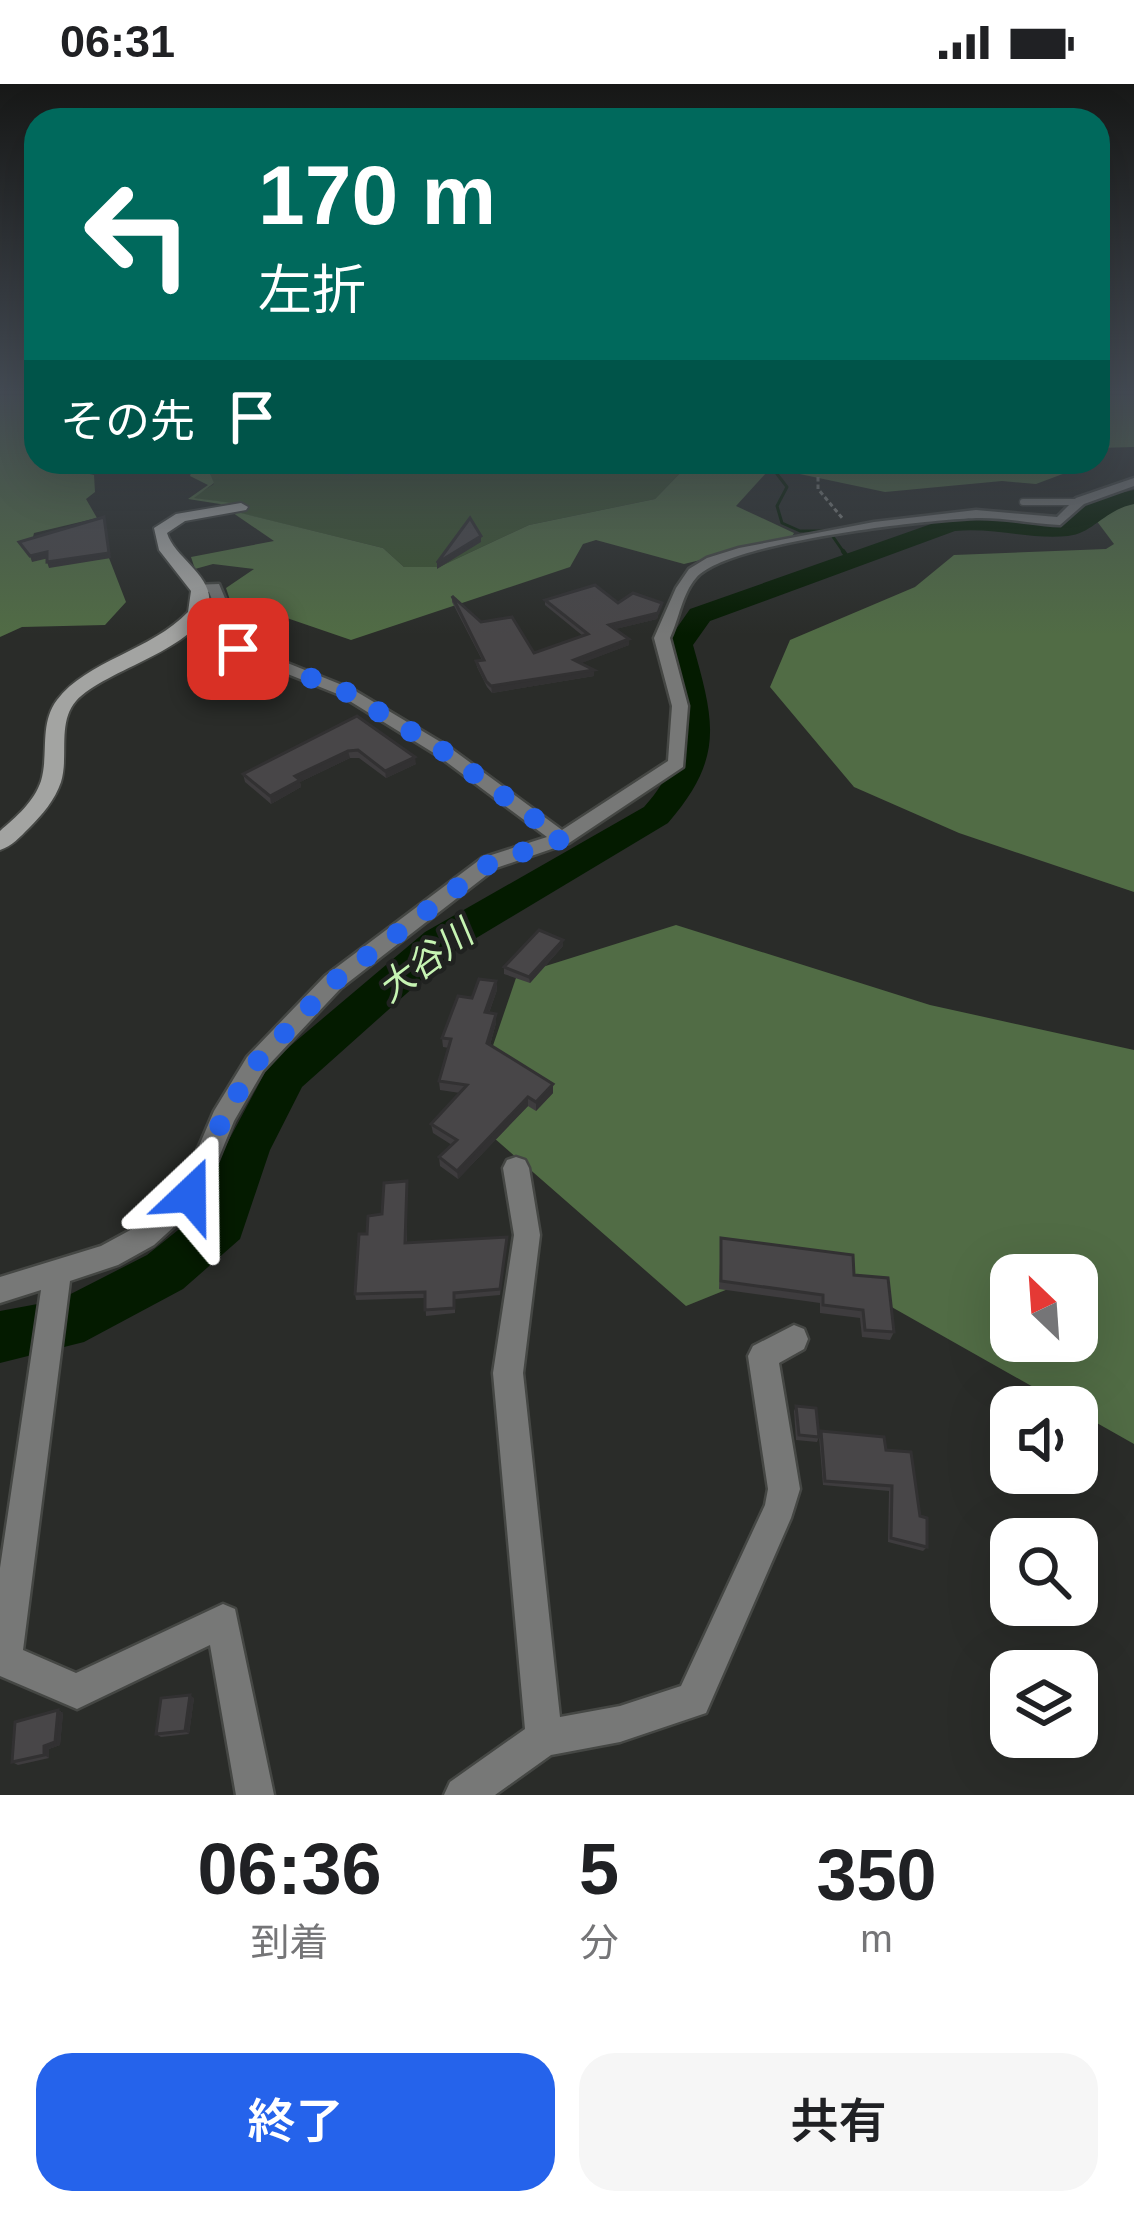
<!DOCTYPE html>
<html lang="ja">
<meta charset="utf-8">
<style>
:root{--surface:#fff;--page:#f6f6f6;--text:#202124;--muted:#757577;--accent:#2563eb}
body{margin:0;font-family:Arial,"Noto Sans JP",sans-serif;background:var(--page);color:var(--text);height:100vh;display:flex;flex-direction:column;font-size:45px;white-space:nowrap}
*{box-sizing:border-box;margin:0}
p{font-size:39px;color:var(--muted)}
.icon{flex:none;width:66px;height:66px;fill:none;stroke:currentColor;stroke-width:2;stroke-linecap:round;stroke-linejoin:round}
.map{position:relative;height:1711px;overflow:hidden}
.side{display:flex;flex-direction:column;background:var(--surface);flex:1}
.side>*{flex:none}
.top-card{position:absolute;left:24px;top:24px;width:1086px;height:366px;border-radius:36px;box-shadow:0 12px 48px #0002;background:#00695c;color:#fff;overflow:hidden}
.needle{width:78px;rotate:335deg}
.buttons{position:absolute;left:990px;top:1170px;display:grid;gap:24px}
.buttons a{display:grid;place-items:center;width:108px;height:108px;border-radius:24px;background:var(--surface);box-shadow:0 12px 48px #0002;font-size:60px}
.pin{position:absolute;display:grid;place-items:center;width:102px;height:102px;color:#fff;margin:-51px;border-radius:24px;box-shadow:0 6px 18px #0006}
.me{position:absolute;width:132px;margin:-66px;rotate:23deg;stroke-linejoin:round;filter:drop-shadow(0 0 9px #0008)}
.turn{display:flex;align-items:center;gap:42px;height:252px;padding:0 36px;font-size:54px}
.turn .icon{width:156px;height:156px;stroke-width:2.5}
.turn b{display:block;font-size:84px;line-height:102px}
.then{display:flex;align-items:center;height:114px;padding:0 36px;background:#0003;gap:24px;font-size:45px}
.eta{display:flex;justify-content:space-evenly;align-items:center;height:204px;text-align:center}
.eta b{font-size:72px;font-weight:600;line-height:84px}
.cta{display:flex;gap:24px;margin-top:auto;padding:24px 36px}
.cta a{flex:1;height:138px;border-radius:36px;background:var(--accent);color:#fff;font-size:48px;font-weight:600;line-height:138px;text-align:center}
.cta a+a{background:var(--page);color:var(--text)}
.status{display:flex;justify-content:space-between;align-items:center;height:84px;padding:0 60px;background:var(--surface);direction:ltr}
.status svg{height:33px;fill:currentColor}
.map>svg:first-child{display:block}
.green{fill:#3c5431}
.forest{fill:#516c45;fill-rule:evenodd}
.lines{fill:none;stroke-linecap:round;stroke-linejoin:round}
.stream-far1{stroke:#041b00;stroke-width:3}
.stream{stroke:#041b00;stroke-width:4.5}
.river{fill:#041b00;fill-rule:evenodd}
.lane-casing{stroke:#454744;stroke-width:9}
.street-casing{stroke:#454744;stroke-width:5}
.secondary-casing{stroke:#454744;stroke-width:4}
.path{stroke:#80827f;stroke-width:3;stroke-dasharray:4.5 3;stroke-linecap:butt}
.lane{stroke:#777877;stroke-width:6}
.street{fill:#777877;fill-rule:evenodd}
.secondary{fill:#a3a4a2;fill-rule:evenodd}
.wall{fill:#3e3c3e}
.shaded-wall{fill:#323132}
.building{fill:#484648;stroke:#323132;stroke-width:3}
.route{stroke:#2563eb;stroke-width:21;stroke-dasharray:0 37.8}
.labels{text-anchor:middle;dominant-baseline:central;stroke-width:9;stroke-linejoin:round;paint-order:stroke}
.water-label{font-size:36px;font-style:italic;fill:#c6f4b3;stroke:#202220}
</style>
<div class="status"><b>06:31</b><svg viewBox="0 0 49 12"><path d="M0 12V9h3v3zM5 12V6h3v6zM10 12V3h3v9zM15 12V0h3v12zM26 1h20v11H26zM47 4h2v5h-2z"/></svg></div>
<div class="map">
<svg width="1134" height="1711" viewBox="0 0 1134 1711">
<rect width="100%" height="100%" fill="#2a2c29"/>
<path class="green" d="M215 378H691L655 415 529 441 439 483H404L383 464 231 427 239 420 192 414 214 400 209 387Z"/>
<g class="forest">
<path d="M0 311H34L36 378 94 391 95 408 86 415 97 434 34 449 29 469 109 474 126 518 105 541 22 543 0 553Z"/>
<path d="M1098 311H1134V363L1098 364Z"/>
<path d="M195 378H215L209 387 214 399 194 414 241 420 233 427 383 464 404 483H439L529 441 655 415 691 378H1061L1068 388 1036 400 1002 397 885 408 795 389H766L736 422 794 449 791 454 684 480 596 456 583 460 570 483 351 556 281 532 239 543 226 504 254 485 213 480 195 485 191 473 274 457 220 420 188 415 208 401 190 392Z"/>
<path d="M1134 416V808L959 749 854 703 770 603 790 556 915 503 954 471 1106 465 1114 460 1096 436C1103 420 1117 417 1134 416Z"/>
<path d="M676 841 930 921 1134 966V1360L805 1174 686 1222 469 1032 517 891ZM1011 1191H1077V1257H1011Z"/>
</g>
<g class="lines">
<path class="stream-far1" d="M777 390 787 403 777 422 782 439 800 447H829L845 470"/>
<path class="stream" d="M843 467 852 480"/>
<path class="river" d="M1134 406V420C1104 426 1094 449 1068 452 1031 456 993 443 955 447L710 537 693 561C715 639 724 674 668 739L453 868 302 1003 270 1066 240 1155 183 1205 84 1258 0 1279V1227L59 1216 147 1171 203 1126 224 1065 270 979 425 848 644 723C691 672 681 624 665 561L690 525 951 433 989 429 1065 438 1093 415Z"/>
<g class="lane-casing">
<g id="lane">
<path d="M315 378 349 387 400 378"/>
<path d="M1023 418H1079"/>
</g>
</g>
<g class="street-casing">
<g id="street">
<path d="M1134 394V402L1084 420 1060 441C1032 440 1004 433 976 434 924 436 727 458 696 494 682 510 679 535 670 554L688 622 683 683 569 759 496 784 341 904 263 987 234 1037 200 1119 154 1161 118 1181 70 1197 23 1566 76 1589 223 1520 235 1525 274 1711H236L210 1561 77 1625 0 1592V1484L41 1206 0 1219V1193L101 1162 136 1143 181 1104 214 1027 247 973 325 892 482 774 547 753 437 671 340 611 233 568 209 508 192 507V501L219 500 245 562 352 605 449 663 562 746 668 677 672 622 654 554 676 504 689 485 707 474 739 464 874 438 976 426 1057 433 1076 414Z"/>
<path d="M516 1073 525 1076 529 1084 540 1151 523 1289 560 1633 620 1622 681 1602 765 1421 768 1405 748 1272 753 1262 794 1241 804 1245 808 1255 804 1265 779 1279 800 1405 791 1434 706 1629 620 1658 551 1671 495 1711H444L450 1698 525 1645 493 1289 514 1151 503 1084 507 1076Z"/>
</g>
</g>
<g class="secondary-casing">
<path id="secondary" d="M241 419 248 423 246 426 185 437 167 449C174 473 213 492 209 519 201 565 105 585 76 617 57 639 69 672 61 698 55 716 42 731 29 744 20 753 12 762 0 766V747C16 733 34 718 41 697 49 670 39 640 57 616 86 577 152 566 188 528L191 507 159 466 154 444 176 430Z"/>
</g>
<path class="path" d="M818 378V405L843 435"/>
<use href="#lane" class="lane"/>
<use href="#street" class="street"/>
<use href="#secondary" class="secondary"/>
</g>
<g class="wall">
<path d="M452 512 481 538 534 569 583 552 545 521V516L662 519 657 535 615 545 629 555V561L581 579 594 592 492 609 487 603 477 583 476 577 482 576 452 518Z"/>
<path d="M357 632 416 680 386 694 359 674H350L300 698 301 703 271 720 245 698 243 690Z"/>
<path d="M563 862 530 899 504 890V883Z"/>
<path d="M496 897 497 906 489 929 496 939 490 961 553 1000V1009L536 1027 528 1022 458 1095 440 1082 439 1073 452 1061 433 1049 431 1040 460 1009 440 1006 439 997 449 964 443 963 442 954 472 914Z"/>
<path d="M407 1097V1159L507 1153 500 1211 455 1215V1229L426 1232 425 1214 356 1216 355 1210 367 1150Z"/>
<path d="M721 1154 854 1191 894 1248 890 1256 862 1253 860 1234 820 1229V1219L719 1205Z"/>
<path d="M796 1322 819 1353 817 1358 796 1356 794 1327Z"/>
<path d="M821 1347 886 1366 920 1432 927 1463 923 1467 888 1458 889 1407 823 1401 819 1352Z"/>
<path d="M194 1614 189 1650 161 1653 156 1650Z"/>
<path d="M58 1626 63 1629 60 1661 49 1665V1674L18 1681 12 1678Z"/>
</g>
<g class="shaded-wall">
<path d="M104 433 111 474 49 484 47 478Z"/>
<path d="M481 452V458L437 485V479Z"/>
<path d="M47 468 49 474 32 478 30 472Z"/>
<path d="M662 519 657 535 608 547 609 541Z"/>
<path d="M629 555V561L574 582V576Z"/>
<path d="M594 586V592L492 609 491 602Z"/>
<path d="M348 667 350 674 300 698 301 703 271 720 270 712 295 692Z"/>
<path d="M415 673 416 680 386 694 385 687Z"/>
<path d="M563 856V862L530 899 529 893Z"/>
<path d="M496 897 497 906 486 937 485 928Z"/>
<path d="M496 930V939L488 968 487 959Z"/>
<path d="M553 1000V1009L536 1027V1018Z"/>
<path d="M528 1013V1022L458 1095 457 1087Z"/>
<path d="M190 1611 194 1614 189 1650 185 1647Z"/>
<path d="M58 1626 63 1629 60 1661 49 1665V1674L44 1671V1662Z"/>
</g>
<g class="building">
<path d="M104 433 109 469 47 478V468L30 472 19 458Z"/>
<path d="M470 434 481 452 437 479Z"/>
<path d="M595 501 618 519 633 509 662 519 658 529 609 541 629 555 574 576 594 586 491 602 486 597 476 577 484 576 452 512 481 538 512 533 534 569 588 550 545 516Z"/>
<path d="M357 632 415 673 385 687 358 666 348 667 295 692 300 696 270 712 243 690Z"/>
<path d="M539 846 563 856 529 893 504 883Z"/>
<path d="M479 895 496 897 485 928 496 930 487 959 553 1000 536 1018 528 1013 457 1087 439 1073 457 1056 431 1040 467 1001 439 997 451 955 442 954 458 912 472 914Z"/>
<path d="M407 1097 405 1159 507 1153 500 1205 454 1209V1224L425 1226V1208L355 1210 359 1150H367L368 1132 382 1130 384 1099Z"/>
<path d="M721 1154 853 1171 854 1191 888 1194 894 1248 865 1246 863 1226 823 1221V1211L721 1197Z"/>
<path d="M796 1322 816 1324 819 1353 799 1351Z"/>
<path d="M821 1347 884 1353 886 1366 911 1368 920 1432 927 1434V1463L891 1454 892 1402 825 1397Z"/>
<path d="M190 1611 185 1647 156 1650 161 1614Z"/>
<path d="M58 1626 55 1658 44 1662V1671L12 1678 15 1638Z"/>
</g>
<linearGradient id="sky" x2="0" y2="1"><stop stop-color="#171817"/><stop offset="0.56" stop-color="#444b54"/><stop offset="1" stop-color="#444b54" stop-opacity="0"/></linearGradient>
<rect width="1134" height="551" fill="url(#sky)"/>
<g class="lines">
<path class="route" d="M190 1111 223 1034 255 980 333 898 490 779 562 755 443 667 346 608 238 565"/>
</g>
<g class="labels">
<g class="water-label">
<text transform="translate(425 877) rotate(-37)">大谷川</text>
</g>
</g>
</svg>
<div class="buttons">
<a><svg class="needle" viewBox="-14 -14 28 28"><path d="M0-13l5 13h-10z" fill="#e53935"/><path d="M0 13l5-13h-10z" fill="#757577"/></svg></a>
<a><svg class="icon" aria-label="sound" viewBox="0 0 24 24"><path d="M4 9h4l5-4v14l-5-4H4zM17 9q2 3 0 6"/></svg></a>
<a><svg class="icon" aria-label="search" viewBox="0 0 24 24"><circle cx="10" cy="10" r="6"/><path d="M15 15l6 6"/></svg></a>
<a><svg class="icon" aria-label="layers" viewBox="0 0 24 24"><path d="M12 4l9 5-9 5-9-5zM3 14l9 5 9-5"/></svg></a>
</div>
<div class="pin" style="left:238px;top:565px;background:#d93025"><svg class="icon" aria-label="arrive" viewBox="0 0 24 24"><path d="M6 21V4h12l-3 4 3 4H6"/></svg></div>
<svg class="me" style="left:190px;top:1111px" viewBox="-20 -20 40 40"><path d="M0-17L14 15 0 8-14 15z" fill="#2563eb" stroke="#fff" stroke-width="4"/></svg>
<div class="top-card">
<div class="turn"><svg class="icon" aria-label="left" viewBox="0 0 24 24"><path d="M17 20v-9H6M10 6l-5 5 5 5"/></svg><div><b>170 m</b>左折</div></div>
<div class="then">その先<svg class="icon" aria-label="arrive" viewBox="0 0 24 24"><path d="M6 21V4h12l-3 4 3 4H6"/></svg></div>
</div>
</div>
<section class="side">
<div class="eta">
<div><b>06:36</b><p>到着</p></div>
<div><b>5</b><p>分</p></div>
<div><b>350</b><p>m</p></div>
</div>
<div class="cta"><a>終了</a><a>共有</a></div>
</section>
